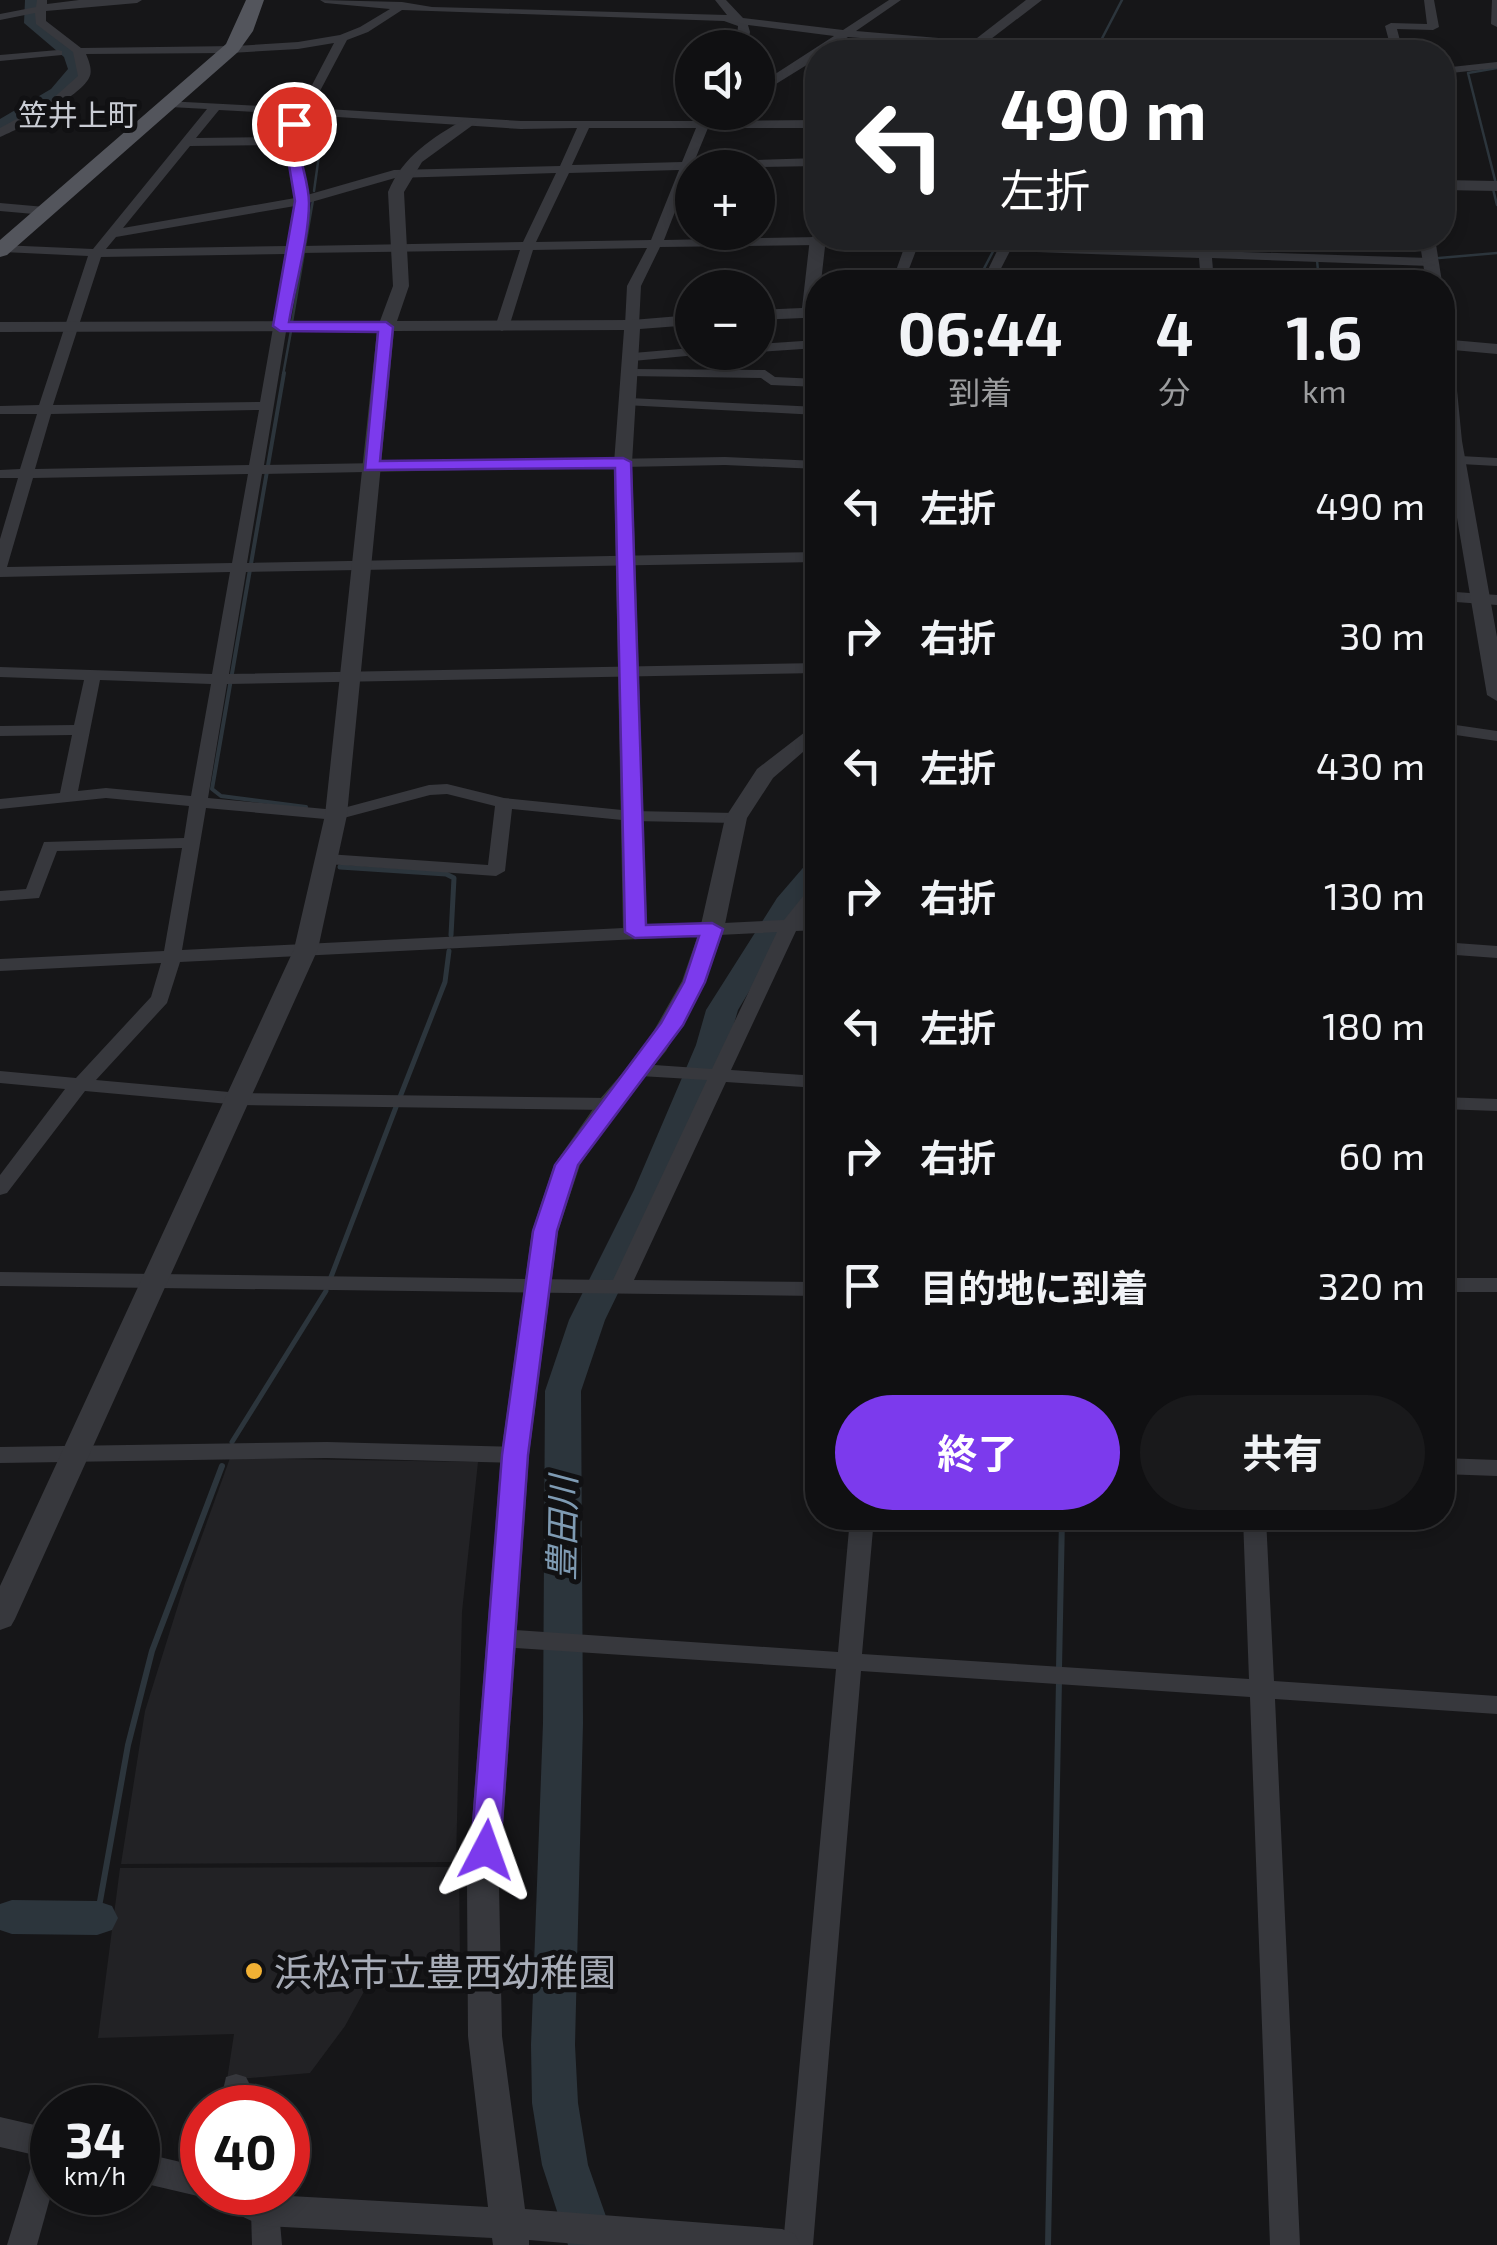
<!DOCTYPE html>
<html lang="ja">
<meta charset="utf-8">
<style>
:root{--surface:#101012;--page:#19191b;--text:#f1f3f6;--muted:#9c9d9f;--line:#303032;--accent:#7c3aed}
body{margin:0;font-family:"Exo 2","Noto Sans JP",sans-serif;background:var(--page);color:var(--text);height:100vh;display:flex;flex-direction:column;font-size:38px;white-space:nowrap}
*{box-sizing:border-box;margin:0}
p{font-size:32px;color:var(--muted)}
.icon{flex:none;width:55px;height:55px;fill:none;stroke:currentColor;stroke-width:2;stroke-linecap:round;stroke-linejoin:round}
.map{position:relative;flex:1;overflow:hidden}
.panel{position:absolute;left:805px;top:270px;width:650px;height:1260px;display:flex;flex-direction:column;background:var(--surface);border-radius:40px;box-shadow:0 5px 15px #0003,0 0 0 2px var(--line)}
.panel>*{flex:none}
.top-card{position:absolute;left:805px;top:40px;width:650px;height:210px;border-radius:40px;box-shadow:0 5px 15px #0003,0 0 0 2px var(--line);background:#202124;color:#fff;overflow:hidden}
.controls{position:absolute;left:675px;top:30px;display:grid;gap:20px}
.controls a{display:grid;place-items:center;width:100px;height:100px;border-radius:50%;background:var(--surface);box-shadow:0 5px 15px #0003,0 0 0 2px var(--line);font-size:50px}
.speed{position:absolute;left:30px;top:2085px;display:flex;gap:20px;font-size:50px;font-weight:700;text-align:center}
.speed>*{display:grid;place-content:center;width:130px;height:130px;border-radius:50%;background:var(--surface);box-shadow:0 5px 15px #0003,0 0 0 2px var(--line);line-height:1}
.speed small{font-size:25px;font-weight:400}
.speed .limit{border:15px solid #d22;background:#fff;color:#111}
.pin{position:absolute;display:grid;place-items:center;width:85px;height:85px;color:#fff;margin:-42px;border:5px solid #fff;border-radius:50%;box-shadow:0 2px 10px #0007}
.me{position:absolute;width:110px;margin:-55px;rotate:4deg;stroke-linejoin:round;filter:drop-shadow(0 0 8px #0008)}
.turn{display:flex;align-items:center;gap:35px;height:210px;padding:0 30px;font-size:45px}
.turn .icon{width:130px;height:130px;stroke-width:2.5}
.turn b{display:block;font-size:70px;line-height:85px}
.eta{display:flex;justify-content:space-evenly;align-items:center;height:170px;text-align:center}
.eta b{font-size:60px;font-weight:700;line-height:70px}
.cta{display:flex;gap:20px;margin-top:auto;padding:20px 30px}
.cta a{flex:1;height:115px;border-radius:60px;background:var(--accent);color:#fff;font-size:40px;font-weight:700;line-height:115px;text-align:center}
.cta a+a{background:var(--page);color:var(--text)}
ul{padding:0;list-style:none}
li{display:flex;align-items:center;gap:30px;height:130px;padding:0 30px}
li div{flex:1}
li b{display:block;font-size:38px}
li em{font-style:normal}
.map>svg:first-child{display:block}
.built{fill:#222225}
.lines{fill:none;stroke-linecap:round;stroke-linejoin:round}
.stream-far3{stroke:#2c353c;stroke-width:2.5}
.stream-far2{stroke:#2c353c;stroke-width:4}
.stream-far1{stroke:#2c353c;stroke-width:5}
.stream{stroke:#2c353c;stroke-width:6}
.river{fill:#2c353c;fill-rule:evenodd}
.minor{fill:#37383d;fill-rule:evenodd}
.tertiary{fill:#37383d;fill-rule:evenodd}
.primary{fill:#53555c;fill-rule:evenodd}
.route{fill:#7c3aed;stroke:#51269a;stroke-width:2.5}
.poi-dot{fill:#f2b134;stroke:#111113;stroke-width:4}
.labels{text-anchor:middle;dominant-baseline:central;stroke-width:10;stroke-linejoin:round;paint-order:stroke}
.far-neighbourhood-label{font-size:30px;fill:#c9ccd4;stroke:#111113}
.water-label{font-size:35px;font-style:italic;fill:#7f9bb3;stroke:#111113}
.near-poi-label{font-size:38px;fill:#a8adb8;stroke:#111113;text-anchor:start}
</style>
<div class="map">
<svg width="1497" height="2245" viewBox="0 0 1497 2245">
<rect width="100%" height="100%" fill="#161618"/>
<g class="built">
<path d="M230 1458 478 1462 462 1612 456 1862 121 1864 145 1711 185 1583Z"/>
<path d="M459 1867 460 1965 373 1975 345 2026 310 2073 227 2080 234 2034 98 2038 120 1868Z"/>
</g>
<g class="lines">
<g class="stream-far3">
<path d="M1095 52 1122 0"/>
<path d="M299 132V139L320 148 314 191"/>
<path d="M1496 184 1468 73 1497 68"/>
<path d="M1497 189H1493L1497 205"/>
<path d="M1439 258 1497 253"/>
<path d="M1317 260 1319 282"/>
<path d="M977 282 1000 238"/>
<path d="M292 322 313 200"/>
<path d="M283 375 291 331"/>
</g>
<path class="stream-far2" d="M284 373 212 789 221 796 306 807"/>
<g class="stream-far1">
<path d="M340 867 446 874 454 878 451 935"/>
<path d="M400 1097 445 982 449 951"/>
<path d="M331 1277 396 1107"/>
<path d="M232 1442 326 1291"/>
</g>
<g class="stream">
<path d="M1059 1669 1062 1518"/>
<path d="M97 1918 128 1745 152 1651 222 1466"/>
<path d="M1048 2245 1059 1680"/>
</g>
<g class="river">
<path d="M25 0H43L42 21 80 51 86 70 65 97 0 133V119L51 89 68 69 64 57 24 23Z"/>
<path d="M818 859V887L799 908 738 1010 728 1045 668 1190 605 1320 581 1391 583 1723 575 2045 578 2103 588 2165 616 2245H568L542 2165 532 2103 531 2045 543 1723 545 1391 569 1320 634 1190 696 1045 706 1010 777 898 808 862Z"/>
<path d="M12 1900 97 1901 112 1906 118 1918 112 1930 97 1935 12 1934 0 1930V1904Z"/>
</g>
<g class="minor">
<path d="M37 0H47V4L79 0H142L137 3 46 11V21L81 48 236 46 298 42 340 35 360 27 390 9 325 3 320 0 402 2 432 7 727 15 715 0H726L743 18 843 30 889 0H901L856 31 1067 49 1073 52H1032L848 37 825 52H818V58L763 92 758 91V85L834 36 748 25 750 32 747 48H736L738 26 724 21 402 10 368 32 347 40 311 108 521 121H699L702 112H714L710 121 818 120V128H708L694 162 818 158V166L692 168 664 240 818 237 907 240 920 238 919 241 1199 250V238H1211L1212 251 1430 258 1437 262 1430 266 1212 258 1214 282H1201L1199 258 1010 251 994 282H982L997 251 917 248 904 282H892L904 248 818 245 660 247 641 286 639 325 632 329 625 325 627 286 647 248 533 250 509 327 502 331 495 327 520 250 299 253 264 465 725 457 818 461V469L725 465 262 474 247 563 818 552V562L246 572 229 674 818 663V673L227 684 208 798 336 810 429 785 447 784 504 798 632 811 736 813 745 818 736 823 632 821 512 809 505 871 496 876 327 864 318 859 327 854 488 865 495 806 447 794 430 795 336 820 206 808 182 950 784 920 812 885 818 884V902L804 919H818V930L796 931 731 1070 818 1076V1088L726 1082 634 1280 818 1282V1296L0 1286V1272L613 1280 707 1080 640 1076 630 1070 640 1064 712 1069 777 932 180 962 167 1003 96 1080 240 1093 609 1098 619 1104 609 1110 240 1105 85 1091 7 1193 0 1195V1175L65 1089 0 1083V1071L76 1078 151 997 161 963 0 971V959L164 951 182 848 57 851 39 898 0 901V891L26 889 44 842 184 838 189 806 106 798 0 809V799L60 793 72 735 0 736V726L74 725 84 680 0 677V667L212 674 230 572 0 577V539L18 478H0V470L20 469 37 414H0V406L39 405 88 256 3 252 0 245 93 249 207 109 170 107 166 105V101L300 108 334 43 298 49 230 53 86 54C89 61 93 71 89 78 80 96 20 129 0 137V128L50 101 78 76 73 52 36 24 35 13 0 20V14L36 7ZM219 110 296 114 285 137 196 138ZM307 115 521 129 577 128 560 166 394 170 307 195 297 135ZM589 128H696L682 162 572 165ZM287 145 295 198 123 228 190 146ZM679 170 651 240 536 242 569 173ZM556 173 523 242 301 246 308 203 395 178ZM295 206 288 246 106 249 116 237ZM286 254 260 402 53 405 101 257ZM259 410 249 465 35 469 51 414ZM248 474 232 563 7 567 33 478ZM100 680 211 684 191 796 106 788 78 791Z"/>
<path d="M1424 0H1434L1439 27 1433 30 1397 29 1403 52H1392L1385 26 1391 23 1427 24Z"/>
<path d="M1492 0H1497V27L1491 24Z"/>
<path d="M58 50 62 51V55L0 61V55Z"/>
<path d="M1497 62V68L1442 74V68Z"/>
<path d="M0 203 45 207 51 211 45 215 0 211Z"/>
<path d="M817 340V348L758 352V344Z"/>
<path d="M692 348V352H699L697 355 633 361 626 357 633 353Z"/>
<path d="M632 369 765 370 775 377 818 379V387L771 385 761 378 627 376V370Z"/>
<path d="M629 398 818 407V415L624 405 622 402Z"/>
<path d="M1442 455 1497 458V466L1442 463Z"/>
<path d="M1442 591 1497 595V605L1442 601Z"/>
<path d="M1442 723 1497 731V741L1442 733Z"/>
<path d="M1442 942 1497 946V958L1442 954Z"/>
<path d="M1442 1097 1497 1099V1111L1442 1109Z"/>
<rect x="1442" y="1278" width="55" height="14"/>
<path d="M327 1442 515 1447 523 1450 526 1455 523 1460 515 1463 327 1458 0 1463V1447Z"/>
<path d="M1442 1458 1497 1460V1476L1442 1474Z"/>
<path d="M850 1518H874L862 1654 1249 1679 1243 1518H1266L1274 1681 1497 1696V1714L1275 1699 1300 2245H1270L1250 1697 861 1671 813 2245H783L836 1669 502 1647 493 1644 490 1638 493 1632 502 1629 838 1652Z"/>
<path d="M236 2074 246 2077 250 2085 247 2108H219L226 2077Z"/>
<path d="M52 2132V2191L37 2245H7L38 2144 42 2136Z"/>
<path d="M265 2199 275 2202 279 2211 282 2245H252L251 2211 255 2202Z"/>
</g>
<g class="tertiary">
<path d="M1026 0H1042L974 52H959Z"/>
<path d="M465 119 477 122 422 162 404 192 409 286 397 321 632 320 692 315V325L640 329 632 463 647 932 635 939 623 932 614 463 624 330 394 331 347 815 318 949 15 1619 11 1626 0 1630V1586L294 949 325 815 377 331 0 332V322L380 321 393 286 388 192C403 156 432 138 465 119Z"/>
<path d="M1442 180 1497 181V191L1442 190Z"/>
<path d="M818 233V238H826L821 282H818V351L809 346 803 318 758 320V310L802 308 810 238Z"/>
<path d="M1419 238H1435L1442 282H1426Z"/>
<path d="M1442 322 1450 327 1452 340 1497 344V354L1453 350 1462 441 1497 637V701L1487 695 1444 441Z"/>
<path d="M818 722V739L773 778 747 818 724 929 706 981 666 1051 618 1109 580 1165 558 1231 529 1455 499 1885 502 2036 525 2209 782 2229 795 2234 800 2245H589L529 2240V2245H493L492 2238 265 2226C247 2220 226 2210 217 2192L488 2207 468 2036 467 1885 501 1455 532 1231 554 1165 600 1099 644 1048 682 981 700 929 725 818 757 769Z"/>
<path d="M0 2117 52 2129V2159L0 2147Z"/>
<path d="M138 2152 202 2167V2192L215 2193 202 2197 138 2182Z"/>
</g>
<path class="primary" d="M246 0H264L253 31 238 52 7 255 0 257V240L226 44Z"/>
</g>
<path class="route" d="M290 121 301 124C293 151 309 176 309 203 309 238 295 286 289 322H386L393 327 380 461 623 458 631 462 646 925 712 923 723 929 705 982 683 1025 578 1165 557 1231 528 1455 500 1850 496 1857 486 1861 475 1857 471 1850 502 1455 533 1231 555 1165 661 1023 684 982 699 936 635 938 625 932 615 468 365 470 378 332 280 331 273 326 295 201 284 135Z"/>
<circle class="poi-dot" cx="254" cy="1971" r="10"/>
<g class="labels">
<g class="far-neighbourhood-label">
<text x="78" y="114">笠井上町</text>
</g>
<g class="water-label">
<text transform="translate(561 1528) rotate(-89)">豊田川</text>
</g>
<g class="near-poi-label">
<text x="274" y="1971">浜松市立豊西幼稚園</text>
</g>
</g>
</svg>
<div class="controls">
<a><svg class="icon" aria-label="sound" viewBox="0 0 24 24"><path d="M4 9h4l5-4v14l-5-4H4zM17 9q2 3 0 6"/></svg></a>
<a>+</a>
<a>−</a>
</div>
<div class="speed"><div>34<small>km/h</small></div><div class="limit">40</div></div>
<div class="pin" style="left:294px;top:124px;background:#d93025"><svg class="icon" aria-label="arrive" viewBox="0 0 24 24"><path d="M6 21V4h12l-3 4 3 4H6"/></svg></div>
<svg class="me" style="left:486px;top:1850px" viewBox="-20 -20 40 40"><path d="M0-17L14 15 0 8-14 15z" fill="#7c3aed" stroke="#fff" stroke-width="4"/></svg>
<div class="top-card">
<div class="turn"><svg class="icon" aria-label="left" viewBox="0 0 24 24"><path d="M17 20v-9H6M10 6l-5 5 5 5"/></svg><div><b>490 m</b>左折</div></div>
</div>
<section class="panel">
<div class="eta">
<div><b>06:44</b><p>到着</p></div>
<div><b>4</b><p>分</p></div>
<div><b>1.6</b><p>km</p></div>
</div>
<ul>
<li><svg class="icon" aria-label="left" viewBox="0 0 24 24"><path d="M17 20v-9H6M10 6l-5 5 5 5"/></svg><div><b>左折</b></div><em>490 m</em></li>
<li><svg class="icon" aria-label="right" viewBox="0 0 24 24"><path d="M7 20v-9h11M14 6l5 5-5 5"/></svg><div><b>右折</b></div><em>30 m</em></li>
<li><svg class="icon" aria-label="left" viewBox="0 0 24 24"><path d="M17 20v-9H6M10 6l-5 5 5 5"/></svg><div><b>左折</b></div><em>430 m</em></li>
<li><svg class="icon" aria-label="right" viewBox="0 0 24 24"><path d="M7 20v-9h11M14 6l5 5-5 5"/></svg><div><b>右折</b></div><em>130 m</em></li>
<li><svg class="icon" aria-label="left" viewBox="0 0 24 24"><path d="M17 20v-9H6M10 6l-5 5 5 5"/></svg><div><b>左折</b></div><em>180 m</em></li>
<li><svg class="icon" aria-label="right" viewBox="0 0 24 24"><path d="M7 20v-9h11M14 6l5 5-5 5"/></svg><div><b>右折</b></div><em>60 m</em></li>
<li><svg class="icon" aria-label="arrive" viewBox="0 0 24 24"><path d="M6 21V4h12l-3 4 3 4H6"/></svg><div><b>目的地に到着</b></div><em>320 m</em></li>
</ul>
<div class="cta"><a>終了</a><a>共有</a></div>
</section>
</div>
